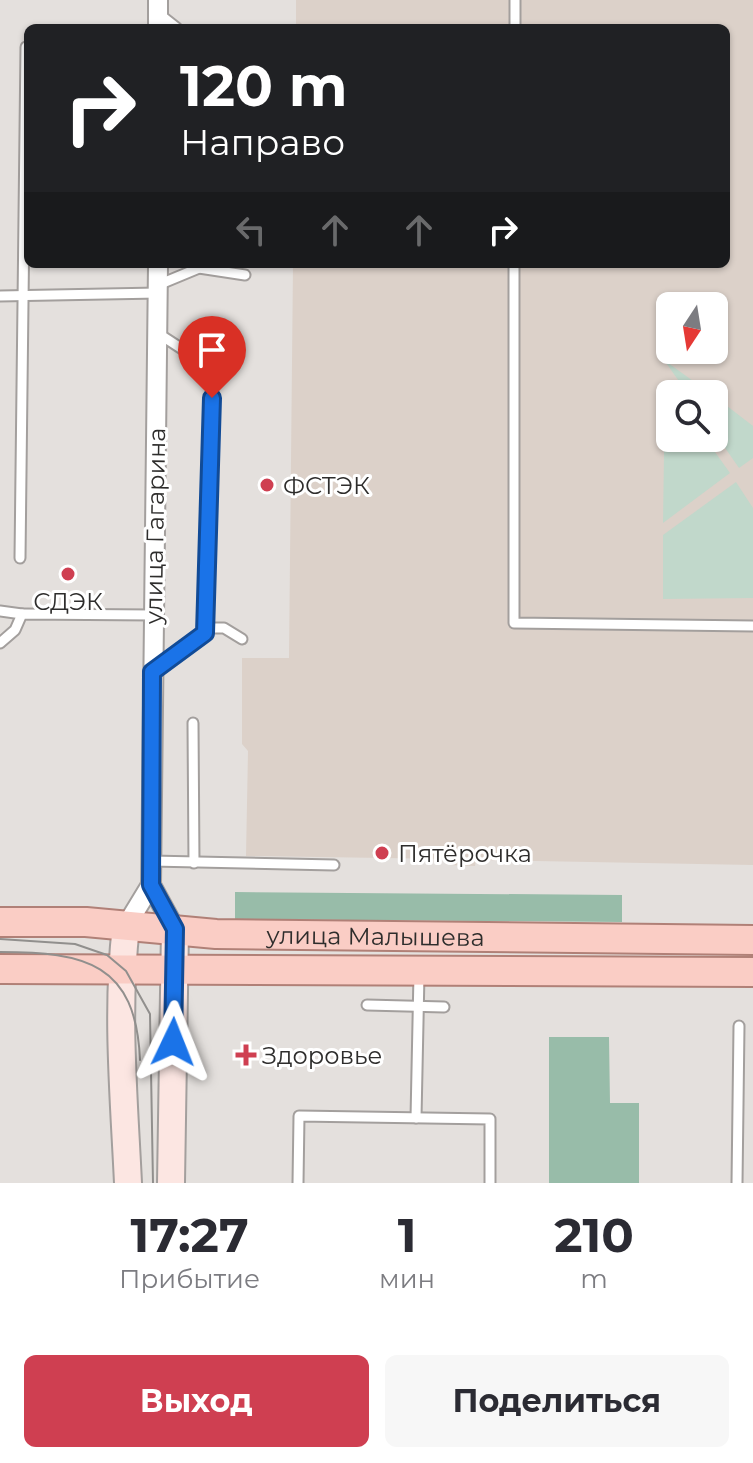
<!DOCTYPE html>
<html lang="ru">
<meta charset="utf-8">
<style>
:root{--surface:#fff;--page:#f7f7f7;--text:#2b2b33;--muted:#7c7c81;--accent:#cf3f51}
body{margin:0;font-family:Montserrat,sans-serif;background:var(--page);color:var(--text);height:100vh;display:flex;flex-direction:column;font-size:30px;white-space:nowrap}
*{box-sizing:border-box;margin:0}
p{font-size:26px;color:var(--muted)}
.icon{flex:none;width:44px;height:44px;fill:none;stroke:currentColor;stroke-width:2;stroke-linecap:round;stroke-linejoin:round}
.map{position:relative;height:1183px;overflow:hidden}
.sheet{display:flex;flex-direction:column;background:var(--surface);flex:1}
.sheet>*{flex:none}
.top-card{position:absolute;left:24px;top:24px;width:706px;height:244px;border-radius:12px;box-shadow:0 2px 6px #0004;background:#202124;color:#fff;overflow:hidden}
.needle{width:52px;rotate:192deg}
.fabs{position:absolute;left:656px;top:292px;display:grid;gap:16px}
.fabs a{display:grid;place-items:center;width:72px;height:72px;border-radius:12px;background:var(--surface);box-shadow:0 2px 6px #0004;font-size:40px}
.pin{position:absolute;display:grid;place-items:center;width:68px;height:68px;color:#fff;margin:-82px -34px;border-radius:50% 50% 50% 0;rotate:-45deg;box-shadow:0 0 8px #0007}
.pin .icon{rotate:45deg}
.me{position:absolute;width:88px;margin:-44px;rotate:2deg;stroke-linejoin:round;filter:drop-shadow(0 0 6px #0008)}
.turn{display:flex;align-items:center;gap:28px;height:168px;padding:0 24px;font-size:36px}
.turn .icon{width:104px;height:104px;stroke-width:2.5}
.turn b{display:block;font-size:56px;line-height:68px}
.lanes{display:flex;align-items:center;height:76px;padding:0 24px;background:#0003;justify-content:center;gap:40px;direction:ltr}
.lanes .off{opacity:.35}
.eta{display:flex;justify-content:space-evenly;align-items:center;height:136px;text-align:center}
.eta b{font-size:48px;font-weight:700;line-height:56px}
.button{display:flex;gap:16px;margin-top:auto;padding:16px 24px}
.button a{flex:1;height:92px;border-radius:12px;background:var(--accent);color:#fff;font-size:32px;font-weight:700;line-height:92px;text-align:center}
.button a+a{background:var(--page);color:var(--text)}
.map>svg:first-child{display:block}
.built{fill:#dcd1c9;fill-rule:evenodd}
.green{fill:#c1d8cb}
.forest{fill:#98bca9}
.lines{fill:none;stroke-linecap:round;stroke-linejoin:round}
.service-casing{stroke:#a39f9d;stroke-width:13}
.minor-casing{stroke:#a39f9d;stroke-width:22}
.secondary-casing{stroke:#a39f9d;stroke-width:30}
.primary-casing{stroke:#b08077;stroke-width:32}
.service{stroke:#fff;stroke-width:9}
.minor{stroke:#fff;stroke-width:18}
.secondary{stroke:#fce6e2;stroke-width:26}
.primary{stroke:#facdc5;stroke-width:28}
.tram{stroke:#918f8d;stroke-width:2}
.route-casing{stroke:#114b97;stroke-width:20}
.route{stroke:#1a73e8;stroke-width:14}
.poi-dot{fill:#cf3f51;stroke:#fff;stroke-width:3}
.labels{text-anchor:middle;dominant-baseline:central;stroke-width:6;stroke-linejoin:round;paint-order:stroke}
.poi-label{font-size:24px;fill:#2e2d2c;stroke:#fff;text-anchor:start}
.street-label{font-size:24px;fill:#2e2d2c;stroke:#fff}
</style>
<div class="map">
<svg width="753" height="1183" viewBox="0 0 753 1183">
<rect width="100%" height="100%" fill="#e4e0dd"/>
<path class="built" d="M296 0H753V865L476 860 475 866 449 865V859L246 856 248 751 242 744V658H289L293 264H726V28H296ZM670 306H714V350H670ZM670 394H714V438H670Z"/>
<g class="green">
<path d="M664 360 711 394H688Z"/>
<path d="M665 383 673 394H670V438H705L730 473 663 523Z"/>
<path d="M714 396 753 426V458L739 468 714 432Z"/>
<path d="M736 482 753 508V598L663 599V535Z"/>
</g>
<g class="forest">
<path d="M235 892 622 895V922L235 919Z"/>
<path d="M549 1037H609L610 1103H639V1183H549Z"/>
</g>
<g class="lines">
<g class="service-casing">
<g id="service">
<path d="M158 13 177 28"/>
<path d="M515 28V0"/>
<path d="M514 264V623L753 626"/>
<path d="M199 268 245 275"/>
<path d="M158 285 199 268V264"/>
<path d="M0 296 158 293"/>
<path d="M20 558 26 47"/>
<path d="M0 611 22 614"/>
<path d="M205 628H224L242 639"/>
<path d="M0 643 15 630 22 614 153 615"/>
<path d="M155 670 205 633 213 369 159 334"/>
<path d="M193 723 194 863"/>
<path d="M151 861 334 865"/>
<path d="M367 1005 444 1007"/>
<path d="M416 1118 419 974"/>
<path d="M298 1183 299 1116 490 1119V1183"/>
<path d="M737 1183 739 1026"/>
</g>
</g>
<g class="minor-casing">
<g id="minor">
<path d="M158 28V0"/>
<path d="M158 264 151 885 175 929"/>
<path d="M126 926 151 885"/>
</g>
</g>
<g class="secondary-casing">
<g id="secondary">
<path d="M126 926C116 1011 124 1098 128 1183"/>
<path d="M171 1183 175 929"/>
</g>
</g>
<g class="primary-casing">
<g id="primary">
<path id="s1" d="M0 922H86L216 934 753 940"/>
<path d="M0 969 753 972"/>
</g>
</g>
<use href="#service" class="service"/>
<use href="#minor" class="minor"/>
<use href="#secondary" class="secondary"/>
<use href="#primary" class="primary"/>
<g class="tram">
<path d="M0 939 75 944 107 955 126 971 150 1014 153 1183"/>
<path d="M0 952C85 952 136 963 140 1060"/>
</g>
</g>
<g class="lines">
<g class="route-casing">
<path id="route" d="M173 1042 175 929 151 885 152 672 205 633 212 398"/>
</g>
<use href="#route" class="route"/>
</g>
<g class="poi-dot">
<circle cx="267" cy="485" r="8"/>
<circle cx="68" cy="574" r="8"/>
<circle cx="382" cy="853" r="8"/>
<path d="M242 1043h8v8h8v8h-8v8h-8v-8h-8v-8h8z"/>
</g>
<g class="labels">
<g class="poi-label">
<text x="283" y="485">ФСТЭК</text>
<text x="68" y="601" text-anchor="middle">СДЭК</text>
<text x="398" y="853">Пятёрочка</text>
<text x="262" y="1055">Здоровье</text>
</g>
<g class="street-label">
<text transform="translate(155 526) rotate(-89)">улица Гагарина</text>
<text stroke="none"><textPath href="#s1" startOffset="376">улица Малышева</textPath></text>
</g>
</g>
</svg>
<div class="fabs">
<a><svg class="needle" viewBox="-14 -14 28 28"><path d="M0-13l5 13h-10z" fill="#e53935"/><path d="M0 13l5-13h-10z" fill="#7c7c81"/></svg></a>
<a><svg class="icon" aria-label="search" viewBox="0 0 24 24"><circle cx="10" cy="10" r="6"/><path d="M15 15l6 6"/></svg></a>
</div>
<div class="pin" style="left:212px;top:398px;background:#d93025"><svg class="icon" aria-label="arrive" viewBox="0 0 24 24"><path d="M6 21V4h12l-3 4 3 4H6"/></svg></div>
<svg class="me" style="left:173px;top:1042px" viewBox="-20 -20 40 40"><path d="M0-17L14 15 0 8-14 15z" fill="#1a73e8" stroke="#fff" stroke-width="4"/></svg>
<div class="top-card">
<div class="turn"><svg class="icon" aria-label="right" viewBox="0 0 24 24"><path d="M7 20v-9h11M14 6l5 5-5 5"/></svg><div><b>120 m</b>Направо</div></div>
<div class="lanes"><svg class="icon off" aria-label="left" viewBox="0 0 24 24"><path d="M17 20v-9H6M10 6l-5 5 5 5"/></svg><svg class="icon off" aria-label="ahead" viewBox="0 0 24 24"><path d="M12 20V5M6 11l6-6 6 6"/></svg><svg class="icon off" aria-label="ahead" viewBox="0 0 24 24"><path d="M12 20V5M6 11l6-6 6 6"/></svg><svg class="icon" aria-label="right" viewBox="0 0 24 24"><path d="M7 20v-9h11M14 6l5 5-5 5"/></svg></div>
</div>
</div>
<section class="sheet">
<div class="eta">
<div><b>17:27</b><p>Прибытие</p></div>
<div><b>1</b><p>мин</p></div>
<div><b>210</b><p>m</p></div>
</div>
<div class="button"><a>Выход</a><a>Поделиться</a></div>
</section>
